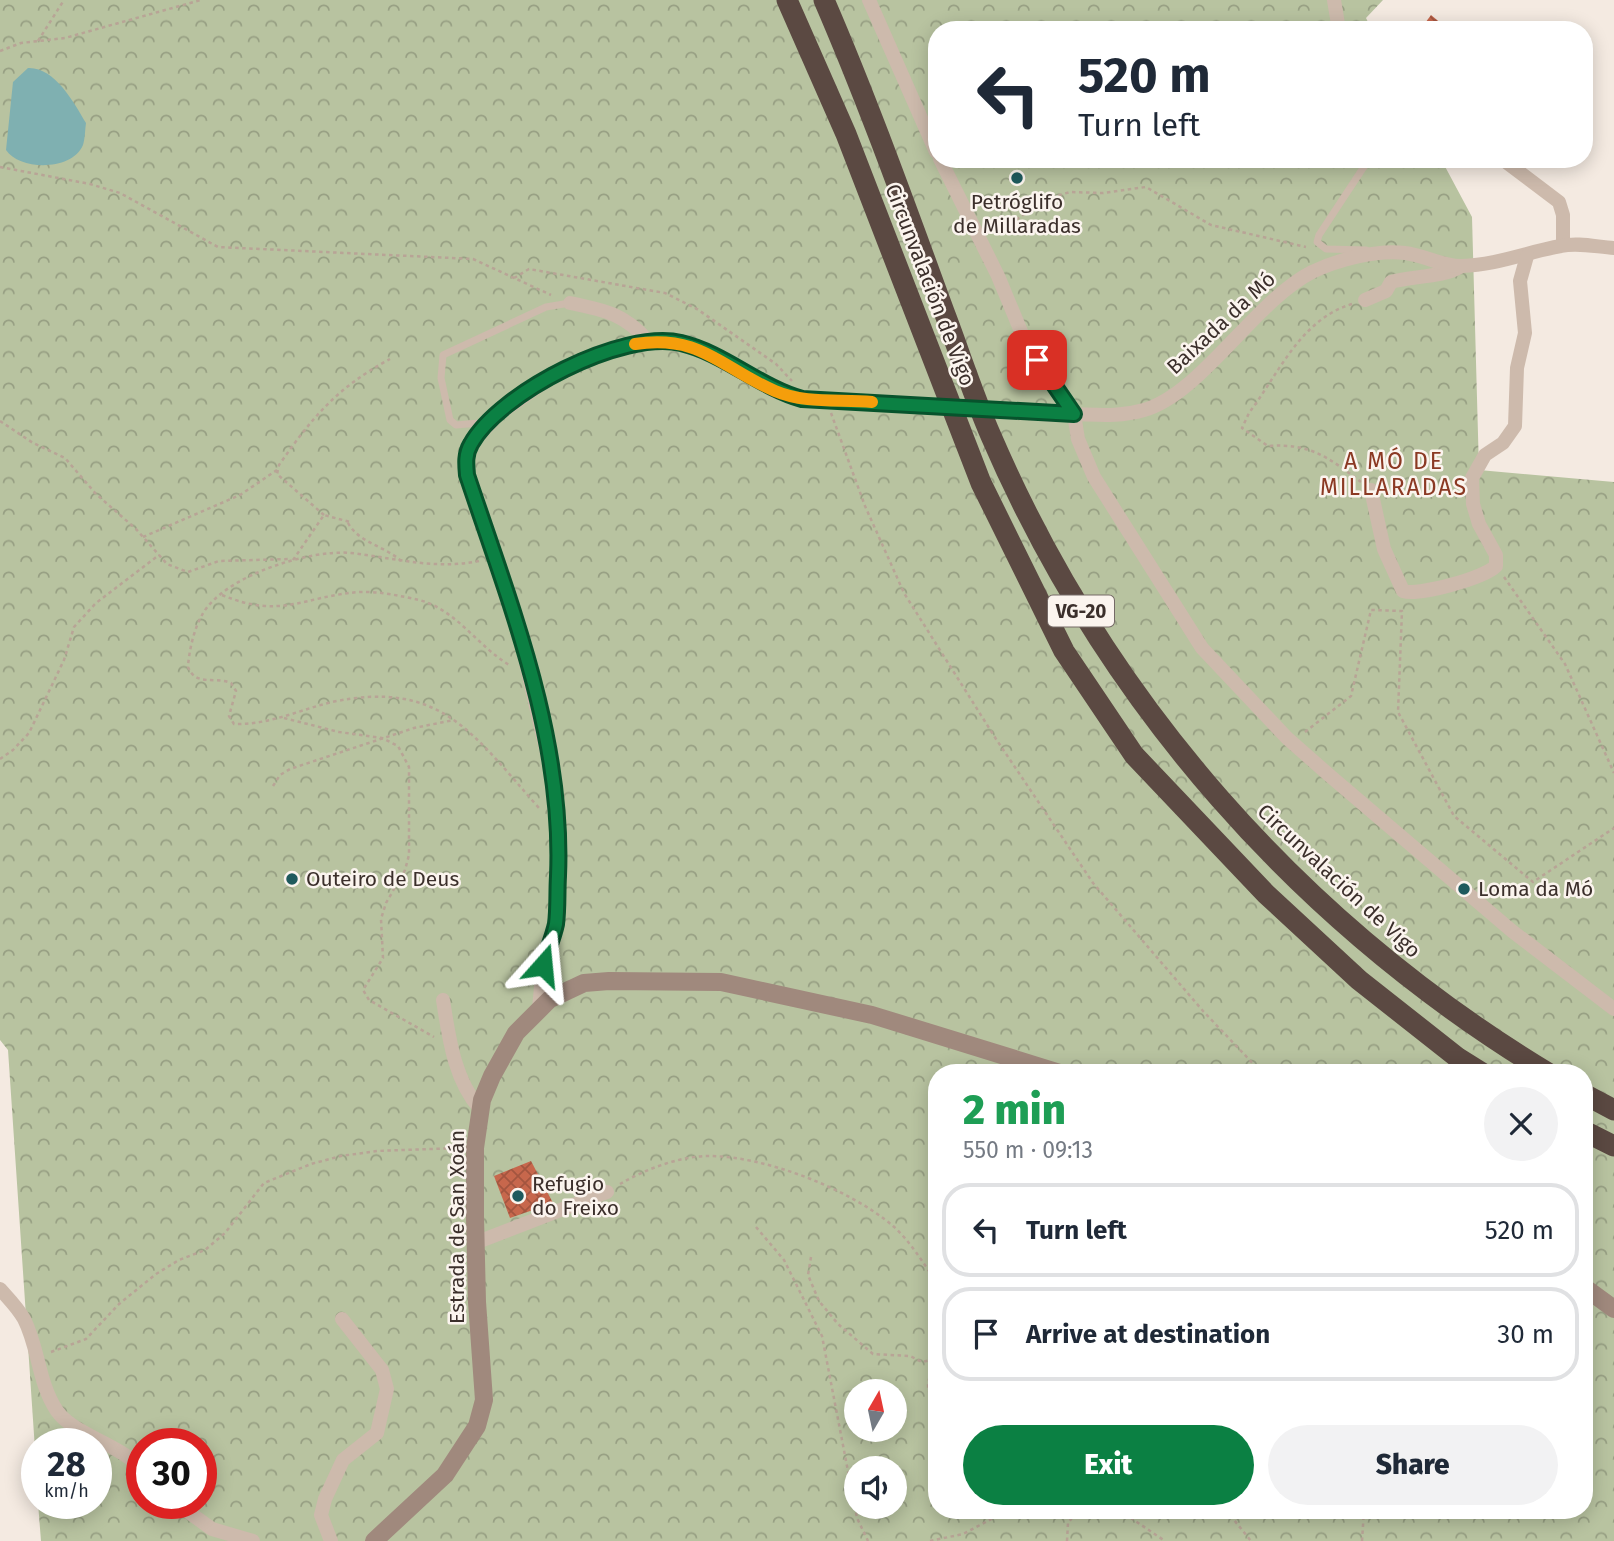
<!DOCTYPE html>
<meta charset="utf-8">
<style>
:root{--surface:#fff;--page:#f2f2f3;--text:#1f2937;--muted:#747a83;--line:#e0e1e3;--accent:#0b8043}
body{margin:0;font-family:"Fira Sans",sans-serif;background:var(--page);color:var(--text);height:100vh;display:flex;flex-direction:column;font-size:26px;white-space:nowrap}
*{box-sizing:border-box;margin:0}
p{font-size:23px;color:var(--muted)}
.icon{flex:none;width:38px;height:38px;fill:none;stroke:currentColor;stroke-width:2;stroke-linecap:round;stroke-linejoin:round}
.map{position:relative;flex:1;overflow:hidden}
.sheet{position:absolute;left:928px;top:1064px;width:665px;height:455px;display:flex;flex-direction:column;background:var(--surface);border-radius:28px;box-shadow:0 4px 18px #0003}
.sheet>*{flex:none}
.hud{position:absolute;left:928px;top:21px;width:665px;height:147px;border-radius:28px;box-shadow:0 4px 18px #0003;background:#fff;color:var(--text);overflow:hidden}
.needle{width:46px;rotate:9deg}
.controls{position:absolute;left:844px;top:1379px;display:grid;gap:14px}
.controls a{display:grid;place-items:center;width:63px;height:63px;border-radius:50%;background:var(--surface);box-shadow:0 4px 18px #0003;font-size:35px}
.speed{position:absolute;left:21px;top:1428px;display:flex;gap:14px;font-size:35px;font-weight:700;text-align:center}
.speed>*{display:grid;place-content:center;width:91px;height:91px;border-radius:50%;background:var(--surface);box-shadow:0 4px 18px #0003;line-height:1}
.speed small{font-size:18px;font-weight:400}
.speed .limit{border:10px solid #d22;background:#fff;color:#111}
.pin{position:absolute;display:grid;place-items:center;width:60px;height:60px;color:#fff;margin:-30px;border-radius:14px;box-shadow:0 4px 10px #0006}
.me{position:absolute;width:77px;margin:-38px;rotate:18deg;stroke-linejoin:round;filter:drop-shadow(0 0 5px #0008)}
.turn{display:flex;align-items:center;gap:24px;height:147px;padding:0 35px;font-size:32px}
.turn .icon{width:91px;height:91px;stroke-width:2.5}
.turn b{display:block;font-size:49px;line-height:60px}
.round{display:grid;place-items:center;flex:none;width:74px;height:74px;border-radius:37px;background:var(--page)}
.overview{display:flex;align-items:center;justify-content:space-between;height:119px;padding:0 35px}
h1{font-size:42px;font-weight:800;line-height:52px;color:#1e9e55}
.action{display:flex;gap:14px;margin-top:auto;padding:14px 35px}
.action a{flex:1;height:80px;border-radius:42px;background:var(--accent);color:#fff;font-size:28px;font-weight:800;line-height:80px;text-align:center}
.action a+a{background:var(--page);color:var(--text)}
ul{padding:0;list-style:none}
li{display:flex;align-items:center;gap:21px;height:94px;margin:0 14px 10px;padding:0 21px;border:4px solid var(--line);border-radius:28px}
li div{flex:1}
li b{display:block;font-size:26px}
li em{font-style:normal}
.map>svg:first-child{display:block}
.forest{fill:url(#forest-crowns);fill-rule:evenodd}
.water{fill:#7fb0b1}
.building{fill:url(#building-cross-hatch)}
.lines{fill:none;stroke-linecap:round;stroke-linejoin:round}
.path{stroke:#b8a496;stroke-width:2.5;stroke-dasharray:3.5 3.5;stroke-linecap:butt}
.lane{stroke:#cdbaac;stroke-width:7}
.street{stroke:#cdbaac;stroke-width:14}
.secondary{stroke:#a0897d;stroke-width:18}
.highway{stroke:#5b4942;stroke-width:21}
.street-bridge{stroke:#cdbaac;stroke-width:14}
.route-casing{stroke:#07532c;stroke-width:18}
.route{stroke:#0b8043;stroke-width:12}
.slow{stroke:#f59e0b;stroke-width:12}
.poi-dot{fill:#1f5a5d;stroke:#fbf4ee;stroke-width:2.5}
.labels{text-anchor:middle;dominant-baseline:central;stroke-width:5;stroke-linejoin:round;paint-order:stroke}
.shield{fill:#fbf4ee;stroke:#756a66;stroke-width:2}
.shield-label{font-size:19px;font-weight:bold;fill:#3b2f2b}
.poi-label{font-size:21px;fill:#3b2f2b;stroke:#fbf4ee;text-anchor:start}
.street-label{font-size:21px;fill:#3b2f2b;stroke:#fbf4ee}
.neighbourhood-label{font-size:23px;letter-spacing:2px;fill:#8b3923;stroke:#fbf4ee}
</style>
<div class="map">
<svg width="1614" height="1541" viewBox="0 0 1614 1541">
<defs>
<pattern id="forest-crowns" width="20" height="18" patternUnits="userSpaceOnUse" patternTransform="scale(1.75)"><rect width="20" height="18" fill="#b8c3a0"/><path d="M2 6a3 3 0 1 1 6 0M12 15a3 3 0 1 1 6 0" fill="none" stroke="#979f83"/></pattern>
<pattern id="building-cross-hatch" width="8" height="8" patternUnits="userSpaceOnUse" patternTransform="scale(1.75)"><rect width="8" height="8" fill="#c7674c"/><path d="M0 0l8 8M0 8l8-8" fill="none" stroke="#a3553f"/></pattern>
</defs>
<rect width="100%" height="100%" fill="#f4eae1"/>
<path class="forest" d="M0 0H1383L1366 18 1372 30H936V159H1441L1472 217 1479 470 1614 482V1541H41L38 1503H96V1444H37V1479L8 1050 0 1040ZM936 1073H1584V1510H936ZM856 1391H894V1430H856ZM142 1444H201V1503H142ZM856 1468H894V1507H856Z"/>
<path class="water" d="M28 68C55 67 74 103 86 123 85 130 85 139 83 145 72 171 20 171 6 150L13 82Z"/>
<g class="building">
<path d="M1431 15 1449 30H1420Z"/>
<path d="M531 1161 553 1203 510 1218 494 1176Z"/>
</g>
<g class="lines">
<g class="path">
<path d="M38 41 64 0"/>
<path d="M0 51 21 43 65 38 201 0"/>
<path d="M0 167 90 184 120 193 218 247 473 259 551 295"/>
<path d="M990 229 1017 219 1046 199 1070 192 1103 193 1146 187 1211 225 1306 247"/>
<path d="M514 278 529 269 665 293 697 309 776 364 792 381"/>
<path d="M1352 304C1301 319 1279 373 1249 413L1242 428 1268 446C1310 443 1328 457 1361 482"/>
<path d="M831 413 865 506 904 593 996 739 1093 883 1203 1011 1262 1073"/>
<path d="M0 421 33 443 65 458 96 494 136 529 167 564 188 572 219 561 290 559"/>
<path d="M324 515 277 474 279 465C313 416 338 387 390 359"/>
<path d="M348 523C359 543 385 546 401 561"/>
<path d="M143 537 240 495 277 470"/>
<path d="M293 560 324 515 350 522"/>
<path d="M479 561C435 570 395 558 351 553 310 549 223 576 202 615 194 629 189 651 188 667 196 687 215 676 231 683L236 691 229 716 234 724C269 725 299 710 332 702 441 679 473 734 539 808"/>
<path d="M1504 577 1565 664 1614 773"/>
<path d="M222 595C282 620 303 596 360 592 378 591 401 596 419 600 456 609 479 648 511 666"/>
<path d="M284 718 339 732 382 738 398 746 409 767V855L405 870 386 903 381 919 383 958 363 990 369 1000 434 1037"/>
<path d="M1305 732 1351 696 1371 610 1402 611 1398 712 1454 816 1533 882 1614 828"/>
<path d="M0 759 13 750 29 733 64 660 74 627 96 603 159 555"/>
<path d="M273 786 280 775 290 769 414 728 454 720"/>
<path d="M620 1184C644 1170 677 1157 706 1156 763 1155 850 1189 893 1226 910 1241 923 1263 936 1281"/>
<path d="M756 1227 784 1260 822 1336 857 1518 868 1541"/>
<path d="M811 1257 808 1275 819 1301 838 1324 873 1354 910 1356 922 1362 936 1359"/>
<path d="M51 1352 86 1339 119 1304 156 1274 179 1260 205 1250 225 1233 264 1183 311 1164 341 1156 377 1151 458 1148"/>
<path d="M936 1365C927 1378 924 1391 936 1402"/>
<path d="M1119 1510 1165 1541"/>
<path d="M1226 1510 1251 1541"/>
<path d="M930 1541 963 1534 1001 1514 1049 1510"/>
<path d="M1067 1541 1068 1523 1078 1510"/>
<path d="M1362 1541 1364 1510"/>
</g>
<g class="lane">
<path d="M1366 250 1326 249 1317 242 1319 235 1369 159"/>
<path d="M490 422 456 425 450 420 441 378 443 355 546 307 570 303"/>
</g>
<g class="street">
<path d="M869 0 936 152"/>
<path d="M1334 0 1339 30"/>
<path d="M940 159 998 276 1025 341 1074 414 1078 439 1094 477 1202 648 1287 738 1329 775 1512 931 1614 1009"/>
<path d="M1502 159 1559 202 1563 215V245"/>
<path d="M1365 300 1386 291 1391 282C1412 276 1443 277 1460 267"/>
<path d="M570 303C605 310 625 314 649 342"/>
<path d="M1065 414C1094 414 1116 418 1144 410 1201 394 1255 301 1312 272 1337 260 1378 249 1405 253 1424 255 1444 267 1462 266 1497 265 1527 252 1561 246 1578 242 1597 247 1614 248"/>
<path d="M1371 490 1384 549 1403 591C1419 596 1484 578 1496 566V555L1479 524 1473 504 1472 478 1485 455 1503 443 1515 426 1517 368 1525 333 1520 281 1527 256"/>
<path d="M443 1000C449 1038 454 1079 480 1109"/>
<path d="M539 1009 543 965 556 924 559 860 551 771 518 629 466 475 469 446 500 413 566 367 595 354 649 342H678L699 349 776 392 802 399 843 400"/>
<path d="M475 1243 607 1192"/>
<path d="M0 1289C8 1298 18 1308 24 1319 39 1348 38 1383 57 1411 74 1435 118 1443 142 1469"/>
<path d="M176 1503 212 1529 253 1541"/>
<path d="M331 1541 321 1515 325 1499 343 1460 377 1433 387 1389 382 1370 342 1319"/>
</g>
<g class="secondary">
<path d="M1584 1287 1614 1309"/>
<path d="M374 1541 445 1475 477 1426 484 1400 477 1302 475 1217V1148L482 1100 492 1076 516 1033 550 999 584 983 609 981 721 982 872 1015 1060 1073"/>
</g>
<g class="highway">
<path d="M787 0 846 134 981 483 1064 651 1134 755 1266 894 1359 980 1458 1058 1482 1073"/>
<path d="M824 0C869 104 907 211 946 317 961 357 974 397 991 436 1106 703 1300 923 1548 1073"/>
<path d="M1584 1094 1614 1110"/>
<path d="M1584 1131 1614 1146"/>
</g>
<path class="street-bridge" d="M843 400 1055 415"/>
</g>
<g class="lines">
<g class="route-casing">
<path id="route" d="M543 965C547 951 553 938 556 924 558 909 557 892 558 876 564 738 510 604 467 475 466 464 465 454 471 444 499 393 623 329 681 343 724 353 759 387 802 399L1074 414 1037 360"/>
</g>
<use href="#route" class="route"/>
<path class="slow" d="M635 344C701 334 721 368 775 391 805 404 840 399 872 402"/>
</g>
<g class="poi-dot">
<circle cx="1017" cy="178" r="7"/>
<circle cx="292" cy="879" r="7"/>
<circle cx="1464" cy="889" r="7"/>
<circle cx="518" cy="1196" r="7"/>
</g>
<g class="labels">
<rect class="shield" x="1048" y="595.5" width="66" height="31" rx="5"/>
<g class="shield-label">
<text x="1081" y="611">VG-20</text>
</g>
<g class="poi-label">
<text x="1017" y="202" text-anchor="middle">Petróglifo<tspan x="1017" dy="24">de Millaradas</tspan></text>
<text x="306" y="879">Outeiro de Deus</text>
<text x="1478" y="889">Loma da Mó</text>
<text x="532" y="1184">Refugio<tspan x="532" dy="24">do Freixo</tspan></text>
</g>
<g class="street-label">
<text transform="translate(930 285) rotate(69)">Circunvalación de Vigo</text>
<text transform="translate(1221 323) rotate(-43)">Baixada da Mó</text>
<text transform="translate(1339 881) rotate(43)">Circunvalación de Vigo</text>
<text transform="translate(457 1227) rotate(-90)">Estrada de San Xoán</text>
</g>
<g class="neighbourhood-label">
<text x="1394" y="461">A MÓ DE<tspan x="1394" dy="26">MILLARADAS</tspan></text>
</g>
</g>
</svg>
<div class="controls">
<a><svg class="needle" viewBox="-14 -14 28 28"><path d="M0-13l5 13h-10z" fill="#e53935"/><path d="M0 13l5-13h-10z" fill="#747a83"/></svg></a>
<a><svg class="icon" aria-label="sound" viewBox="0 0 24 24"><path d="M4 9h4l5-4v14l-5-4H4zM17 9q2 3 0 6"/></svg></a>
</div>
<div class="speed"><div>28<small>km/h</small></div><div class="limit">30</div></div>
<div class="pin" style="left:1037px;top:360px;background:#d93025"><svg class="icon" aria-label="arrive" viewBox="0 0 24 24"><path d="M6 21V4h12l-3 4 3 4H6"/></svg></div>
<svg class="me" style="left:543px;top:965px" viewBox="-20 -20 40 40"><path d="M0-17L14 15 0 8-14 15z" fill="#0b8043" stroke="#fff" stroke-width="4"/></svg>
<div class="hud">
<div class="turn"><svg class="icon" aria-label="left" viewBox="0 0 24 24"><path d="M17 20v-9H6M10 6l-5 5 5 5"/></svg><div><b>520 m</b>Turn left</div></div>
</div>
<section class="sheet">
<div class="overview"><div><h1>2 min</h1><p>550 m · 09:13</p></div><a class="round"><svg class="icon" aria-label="close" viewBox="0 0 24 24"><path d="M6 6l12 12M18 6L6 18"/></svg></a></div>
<ul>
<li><svg class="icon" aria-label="left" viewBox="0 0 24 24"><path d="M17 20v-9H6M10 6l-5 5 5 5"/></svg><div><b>Turn left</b></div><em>520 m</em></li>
<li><svg class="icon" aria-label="arrive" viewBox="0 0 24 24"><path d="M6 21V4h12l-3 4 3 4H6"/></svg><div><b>Arrive at destination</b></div><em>30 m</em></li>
</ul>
<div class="action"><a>Exit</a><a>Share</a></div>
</section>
</div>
